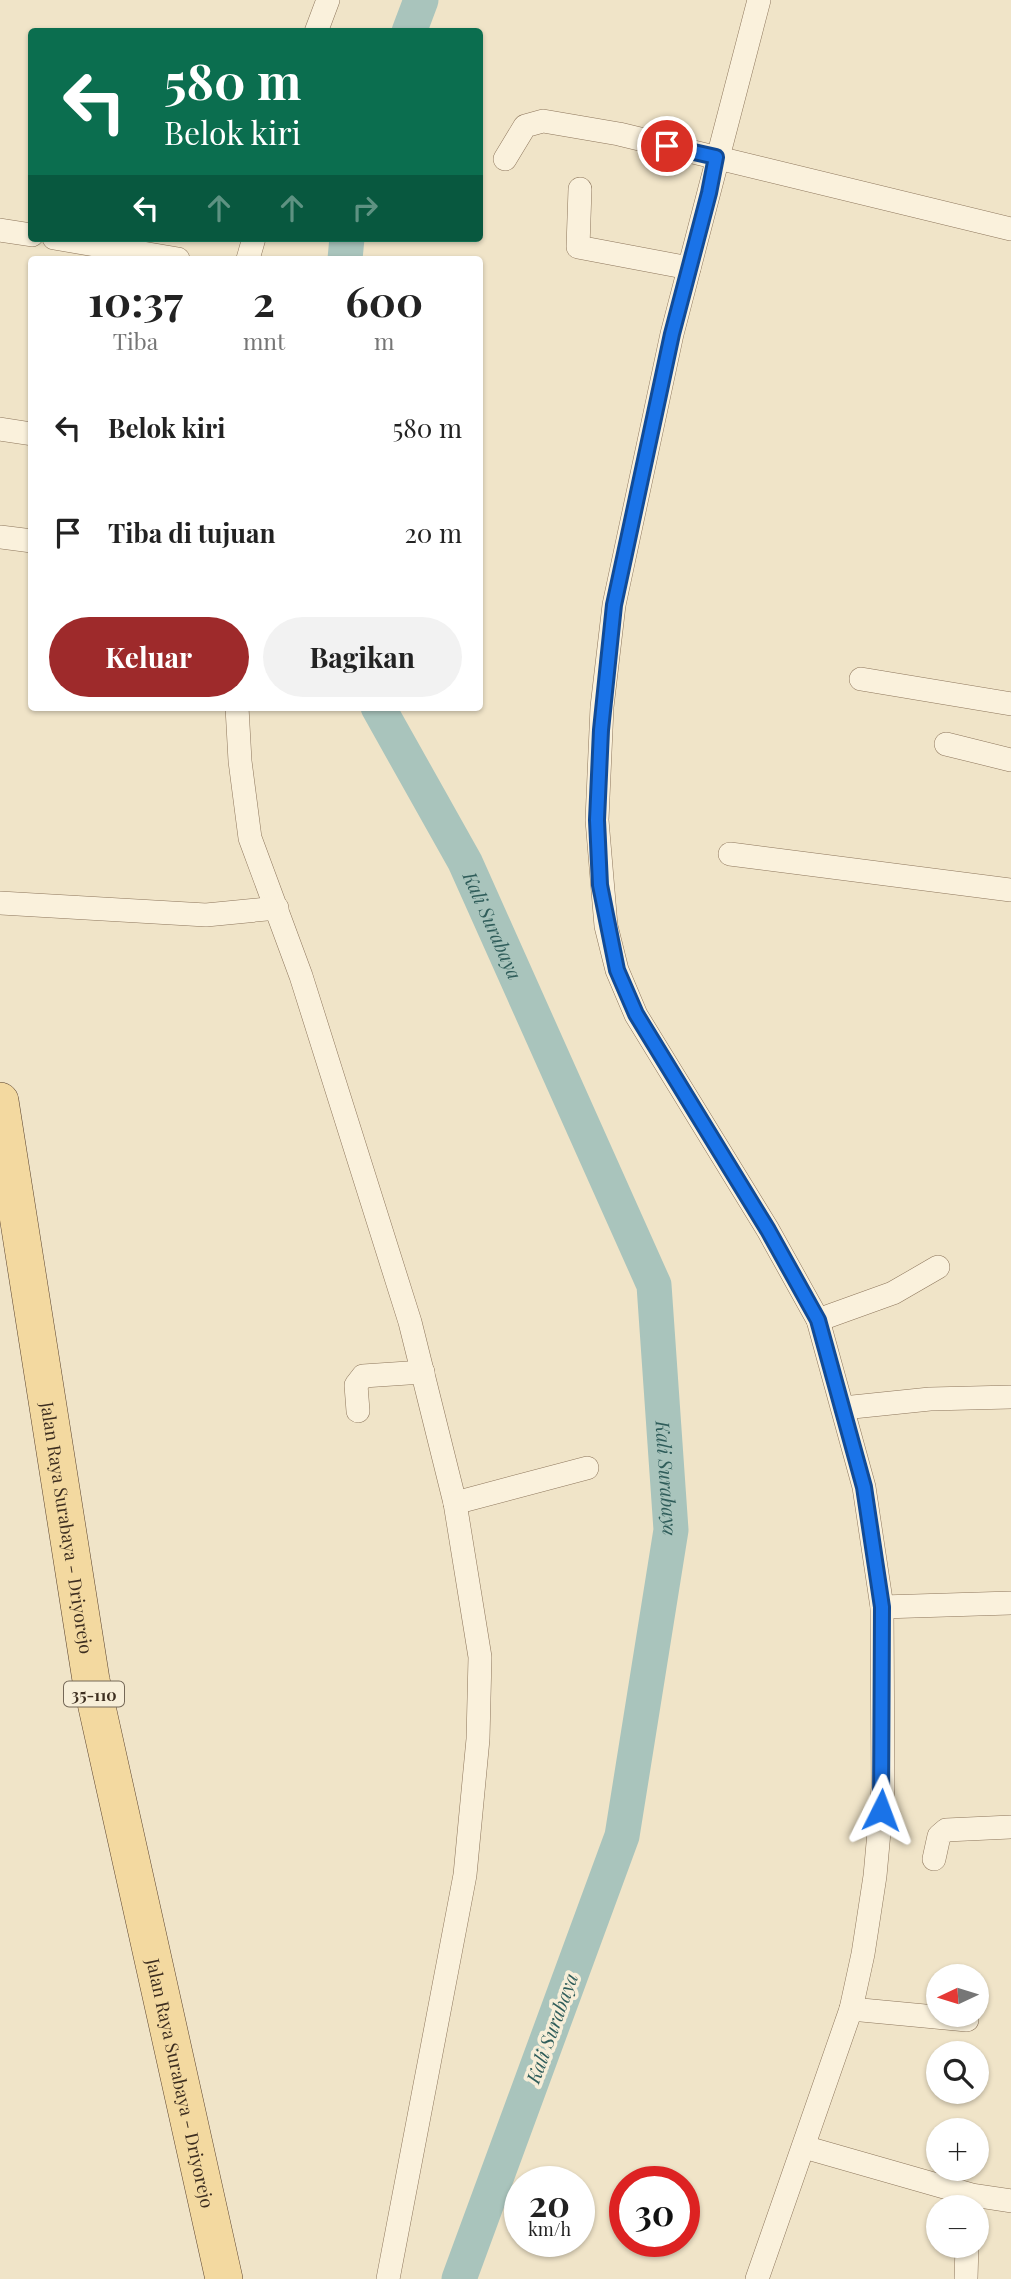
<!DOCTYPE html>
<html lang="id">
<meta charset="utf-8">
<style>
:root{--surface:#fff;--page:#f2f2f2;--text:#222;--muted:#767676;--accent:#9e2a2b}
body{margin:0;font-family:"Playfair Display",serif;background:var(--page);color:var(--text);height:100vh;display:flex;flex-direction:column;font-size:26px;white-space:nowrap}
*{box-sizing:border-box;margin:0}
p{font-size:23px;color:var(--muted)}
.icon{flex:none;width:38px;height:38px;fill:none;stroke:currentColor;stroke-width:2;stroke-linecap:round;stroke-linejoin:round}
.map{position:relative;flex:1;overflow:hidden}
.panel{position:absolute;left:28px;top:256px;width:455px;height:455px;display:flex;flex-direction:column;background:var(--surface);border-radius:7px;box-shadow:0 2px 5px #0004}
.panel>*{flex:none}
.top-card{position:absolute;left:28px;top:28px;width:455px;height:214px;border-radius:7px;box-shadow:0 2px 5px #0004;background:#0b6e4f;color:#fff;overflow:hidden}
.needle{width:46px;rotate:266deg}
.buttons{position:absolute;left:926px;top:1964px;display:grid;gap:14px}
.buttons a{display:grid;place-items:center;width:63px;height:63px;border-radius:50%;background:var(--surface);box-shadow:0 2px 5px #0004;font-size:35px}
.speed{position:absolute;left:504px;top:2166px;display:flex;gap:14px;font-size:35px;font-weight:700;text-align:center}
.speed>*{display:grid;place-content:center;width:91px;height:91px;border-radius:50%;background:var(--surface);box-shadow:0 2px 5px #0004;line-height:1}
.speed small{font-size:18px;font-weight:400}
.speed .limit{border:10px solid #d22;background:#fff;color:#111}
.pin{position:absolute;display:grid;place-items:center;width:60px;height:60px;color:#fff;margin:-30px;border:4px solid #fff;border-radius:50%;box-shadow:0 2px 7px #0007}
.me{position:absolute;width:77px;margin:-38px;rotate:3deg;stroke-linejoin:round;filter:drop-shadow(0 0 5px #0008)}
.turn{display:flex;align-items:center;gap:24px;height:147px;padding:0 21px;font-size:32px}
.turn .icon{width:91px;height:91px;stroke-width:2.5}
.turn b{display:block;font-size:49px;line-height:60px}
.lanes{display:flex;align-items:center;height:66px;padding:0 21px;background:#0003;justify-content:center;gap:35px;direction:ltr}
.lanes .off{opacity:.35}
.eta{display:flex;justify-content:space-evenly;align-items:center;height:119px;text-align:center}
.eta b{font-size:42px;font-weight:700;line-height:49px}
.cta{display:flex;gap:14px;margin-top:auto;padding:14px 21px}
.cta a{flex:1;height:80px;border-radius:42px;background:var(--accent);color:#fff;font-size:28px;font-weight:700;line-height:80px;text-align:center}
.cta a+a{background:var(--page);color:var(--text)}
ul{padding:0;list-style:none}
li{display:flex;align-items:center;gap:21px;height:105px;padding:0 21px}
li div{flex:1}
li b{display:block;font-size:26px}
li em{font-style:normal}
.map>svg:first-child{display:block}
.lines{fill:none;stroke-linecap:round;stroke-linejoin:round}
.river{stroke:#a9c4bc;stroke-width:35}
.street-casing{stroke:#8d765c;stroke-width:24}
.primary-casing{stroke:#5b4430;stroke-width:38}
.street{stroke:#faf1dc;stroke-width:23}
.primary{stroke:#f3d9a0;stroke-width:37}
.route-casing{stroke:#114b97;stroke-width:18}
.route{stroke:#1a73e8;stroke-width:12}
.labels{text-anchor:middle;dominant-baseline:central;stroke-width:7;stroke-linejoin:round;paint-order:stroke}
.shield{fill:#f7eed8;stroke:#756857;stroke-width:2}
.shield-label{font-size:16px;font-weight:bold;fill:#3d2e20}
.street-label{font-size:18px;fill:#3d2e20;stroke:#f7eed8}
.water-label{font-size:19px;font-style:italic;fill:#2f5d5a;stroke:#f7eed8}
</style>
<div class="map">
<svg width="1011" height="2279" viewBox="0 0 1011 2279">
<rect width="100%" height="100%" fill="#f0e4c8"/>
<g class="lines">
<g class="river">
<path d="M409 32 421 0"/>
<path d="M345 259 347 238"/>
<path id="s1" d="M378 707 465 862 654 1285 671 1530 622 1836 459 2279"/>
</g>
<g class="street-casing">
<g id="street">
<path d="M316 32 328 0"/>
<path d="M505 159 525 126 543 121 619 134 1011 229"/>
<path d="M580 189 578 247 689 268"/>
<path d="M0 230 32 235"/>
<path d="M54 238 178 259"/>
<path d="M248 259 254 238"/>
<path d="M0 429 32 434"/>
<path d="M0 537 32 541"/>
<path d="M861 679 1011 704"/>
<path d="M237 707 240 761 250 838 301 976 410 1322 455 1503 480 1657 478 1739 465 1875 388 2279"/>
<path d="M946 744 1011 760"/>
<path d="M730 854 1011 890"/>
<path d="M0 903 206 915 277 908"/>
<path d="M818 1320 893 1293 938 1267"/>
<path d="M843 1408 930 1399 1011 1397"/>
<path d="M358 1411 356 1385 363 1376 423 1372"/>
<path d="M455 1503 587 1468"/>
<path d="M882 1607 1011 1603"/>
<path d="M934 1859 939 1836 946 1830 1011 1827"/>
<path d="M851 2009 967 2020"/>
<path d="M804 2147 972 2195 1011 2201"/>
<path d="M757 2279 851 2009 863 1954 875 1876 883 1788 882 1607 864 1487 818 1320 768 1230 636 1015 617 970 606 926 597 820 602 707 614 605 672 334 759 0"/>
<path d="M966 2279 967 2245"/>
</g>
</g>
<g class="primary-casing">
<g id="primary">
<path id="s2" d="M0 1101 91 1680 224 2279"/>
</g>
</g>
<use href="#street" class="street"/>
<use href="#primary" class="primary"/>
</g>
<g class="lines">
<g class="route-casing">
<path id="route" d="M667 146 716 157 709 193 672 334 614 605 601 730 597 820 600 885 617 970 636 1014 768 1230 818 1320 864 1487 882 1607 881 1810"/>
</g>
<use href="#route" class="route"/>
</g>
<g class="labels">
<rect class="shield" x="64" y="1681.5" width="60" height="25" rx="5"/>
<g class="shield-label">
<text x="94" y="1694">35-110</text>
</g>
<g class="street-label">
<text stroke="none"><textPath href="#s2" startOffset="432">Jalan Raya Surabaya - Driyorejo</textPath></text>
<text stroke="none"><textPath href="#s2" startOffset="999">Jalan Raya Surabaya - Driyorejo</textPath></text>
</g>
<g class="water-label">
<text stroke="none"><textPath href="#s1" startOffset="247">Kali Surabaya</textPath></text>
<text stroke="none"><textPath href="#s1" startOffset="835">Kali Surabaya</textPath></text>
<text transform="translate(551 2028) rotate(-70)">Kali Surabaya</text>
</g>
</g>
</svg>
<div class="buttons">
<a><svg class="needle" viewBox="-14 -14 28 28"><path d="M0-13l5 13h-10z" fill="#e53935"/><path d="M0 13l5-13h-10z" fill="#767676"/></svg></a>
<a><svg class="icon" aria-label="search" viewBox="0 0 24 24"><circle cx="10" cy="10" r="6"/><path d="M15 15l6 6"/></svg></a>
<a>+</a>
<a>−</a>
</div>
<div class="speed"><div>20<small>km/h</small></div><div class="limit">30</div></div>
<div class="pin" style="left:667px;top:146px;background:#d93025"><svg class="icon" aria-label="arrive" viewBox="0 0 24 24"><path d="M6 21V4h12l-3 4 3 4H6"/></svg></div>
<svg class="me" style="left:881px;top:1810px" viewBox="-20 -20 40 40"><path d="M0-17L14 15 0 8-14 15z" fill="#1a73e8" stroke="#fff" stroke-width="4"/></svg>
<div class="top-card">
<div class="turn"><svg class="icon" aria-label="left" viewBox="0 0 24 24"><path d="M17 20v-9H6M10 6l-5 5 5 5"/></svg><div><b>580 m</b>Belok kiri</div></div>
<div class="lanes"><svg class="icon" aria-label="left" viewBox="0 0 24 24"><path d="M17 20v-9H6M10 6l-5 5 5 5"/></svg><svg class="icon off" aria-label="ahead" viewBox="0 0 24 24"><path d="M12 20V5M6 11l6-6 6 6"/></svg><svg class="icon off" aria-label="ahead" viewBox="0 0 24 24"><path d="M12 20V5M6 11l6-6 6 6"/></svg><svg class="icon off" aria-label="right" viewBox="0 0 24 24"><path d="M7 20v-9h11M14 6l5 5-5 5"/></svg></div>
</div>
<section class="panel">
<div class="eta">
<div><b>10:37</b><p>Tiba</p></div>
<div><b>2</b><p>mnt</p></div>
<div><b>600</b><p>m</p></div>
</div>
<ul>
<li><svg class="icon" aria-label="left" viewBox="0 0 24 24"><path d="M17 20v-9H6M10 6l-5 5 5 5"/></svg><div><b>Belok kiri</b></div><em>580 m</em></li>
<li><svg class="icon" aria-label="arrive" viewBox="0 0 24 24"><path d="M6 21V4h12l-3 4 3 4H6"/></svg><div><b>Tiba di tujuan</b></div><em>20 m</em></li>
</ul>
<div class="cta"><a>Keluar</a><a>Bagikan</a></div>
</section>
</div>
